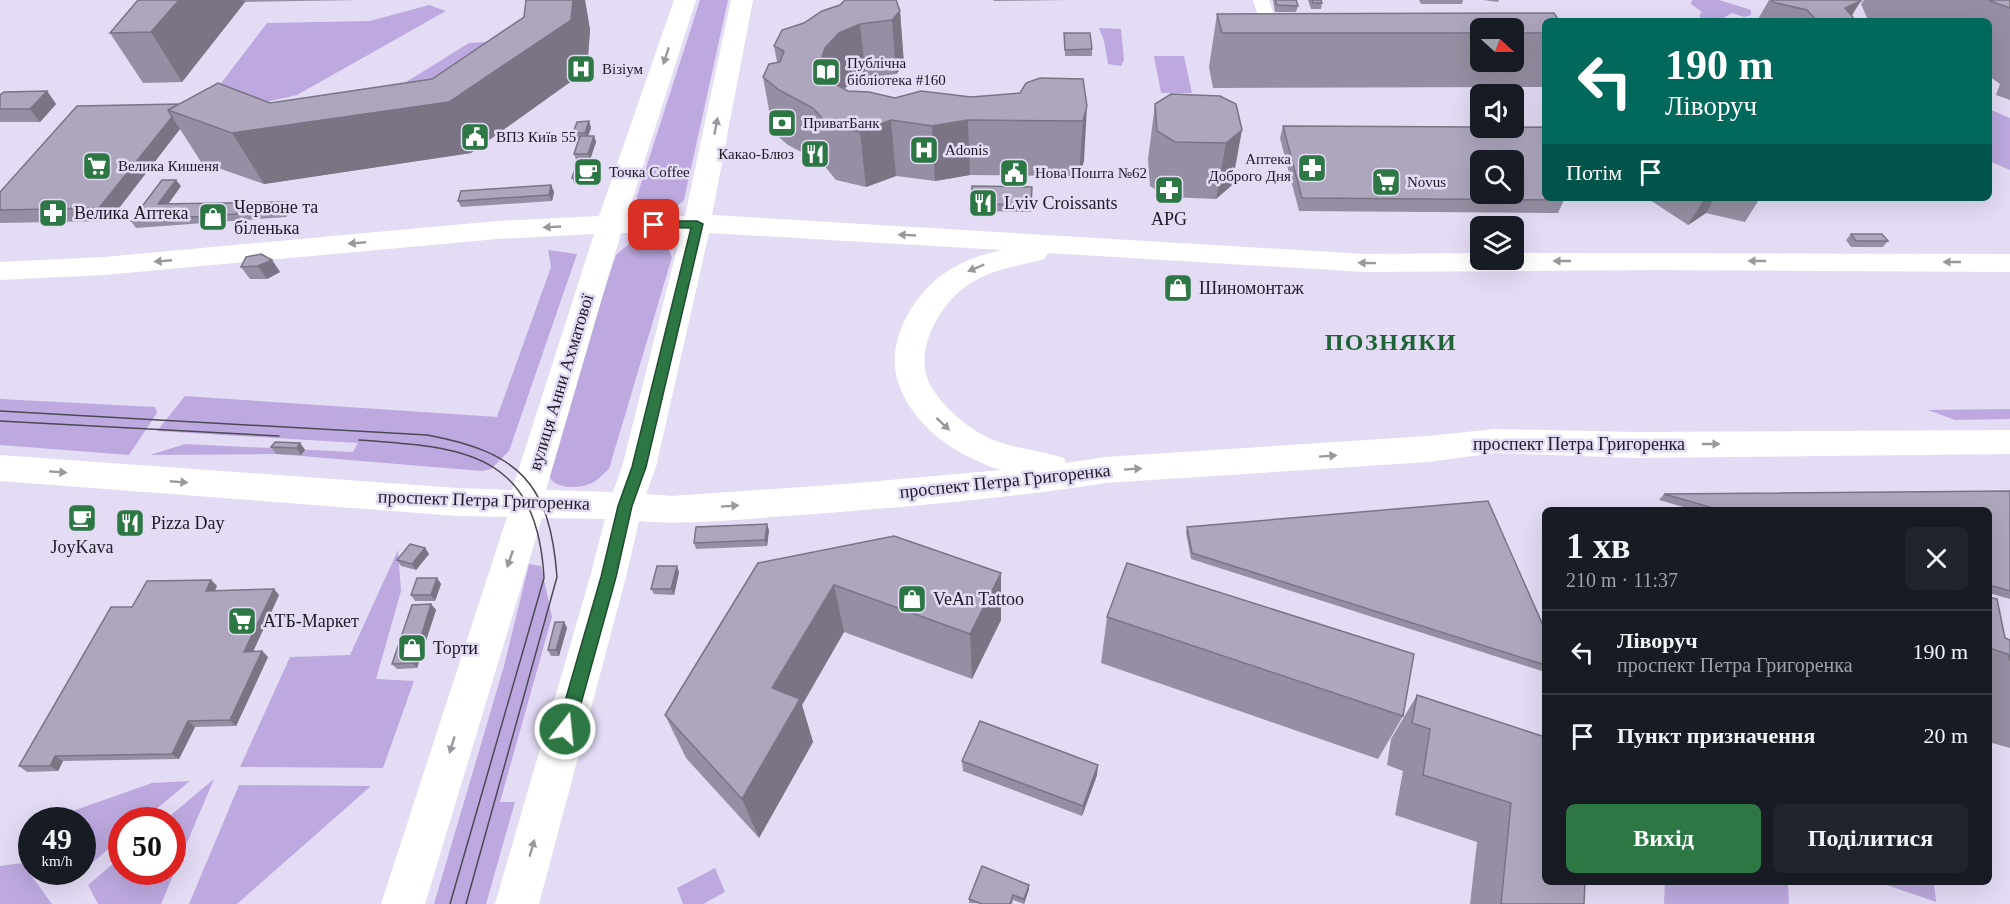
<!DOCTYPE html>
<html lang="uk">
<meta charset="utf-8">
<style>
:root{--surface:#171b24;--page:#20242c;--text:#f1f3f6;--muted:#9ea1a6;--line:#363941;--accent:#2d7745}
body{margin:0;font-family:Georgia,serif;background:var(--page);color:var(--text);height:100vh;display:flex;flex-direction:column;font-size:22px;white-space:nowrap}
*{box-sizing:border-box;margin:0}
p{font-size:20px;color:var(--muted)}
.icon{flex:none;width:33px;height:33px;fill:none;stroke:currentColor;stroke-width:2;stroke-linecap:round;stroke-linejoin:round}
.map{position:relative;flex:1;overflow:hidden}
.sheet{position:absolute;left:1542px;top:507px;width:450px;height:378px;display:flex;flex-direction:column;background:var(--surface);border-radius:9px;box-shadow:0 6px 24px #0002}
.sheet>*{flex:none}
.guide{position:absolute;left:1542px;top:18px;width:450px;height:183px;border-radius:9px;box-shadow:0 6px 24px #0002;background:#00695c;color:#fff;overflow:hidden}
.needle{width:39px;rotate:111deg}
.tools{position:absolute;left:1470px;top:18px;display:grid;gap:12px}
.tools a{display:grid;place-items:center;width:54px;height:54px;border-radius:9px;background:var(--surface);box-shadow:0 6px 24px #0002;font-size:30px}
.speed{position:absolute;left:18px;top:807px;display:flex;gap:12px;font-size:30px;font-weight:700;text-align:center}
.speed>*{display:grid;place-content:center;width:78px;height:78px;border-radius:50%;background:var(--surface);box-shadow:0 6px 24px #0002;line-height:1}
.speed small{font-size:15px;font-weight:400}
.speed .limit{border:9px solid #d22;background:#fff;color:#111}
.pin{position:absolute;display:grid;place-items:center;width:51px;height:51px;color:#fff;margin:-26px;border-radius:12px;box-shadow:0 3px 9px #0006}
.me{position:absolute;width:66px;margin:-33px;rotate:16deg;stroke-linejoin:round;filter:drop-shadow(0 0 4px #0008)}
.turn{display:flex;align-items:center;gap:21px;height:126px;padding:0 24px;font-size:27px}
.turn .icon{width:78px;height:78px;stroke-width:2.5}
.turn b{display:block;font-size:42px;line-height:51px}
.then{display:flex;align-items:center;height:57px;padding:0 24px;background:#0003;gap:12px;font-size:22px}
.round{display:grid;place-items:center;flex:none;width:63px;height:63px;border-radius:9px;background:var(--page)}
.head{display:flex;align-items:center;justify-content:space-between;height:102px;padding:0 24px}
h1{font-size:36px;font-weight:600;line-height:45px}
.primary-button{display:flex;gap:12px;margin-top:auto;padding:12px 24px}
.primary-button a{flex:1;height:69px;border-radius:9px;background:var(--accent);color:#fff;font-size:24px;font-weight:600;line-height:69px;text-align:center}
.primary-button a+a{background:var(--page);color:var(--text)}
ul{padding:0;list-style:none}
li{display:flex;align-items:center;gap:18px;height:84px;padding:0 24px;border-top:2px solid var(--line)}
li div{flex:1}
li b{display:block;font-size:22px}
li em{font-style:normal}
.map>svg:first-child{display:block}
.green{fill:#bda9df}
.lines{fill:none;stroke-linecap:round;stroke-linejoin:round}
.street{fill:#fff;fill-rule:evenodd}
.secondary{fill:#fff;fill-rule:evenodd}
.tram{stroke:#4c4855;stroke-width:1.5}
.wall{fill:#968fa3;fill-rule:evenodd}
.shaded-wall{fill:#7a7484}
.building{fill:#aea6bd;stroke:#7a7484;stroke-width:1.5;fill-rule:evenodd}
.oneway{fill:#9a989c}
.route{fill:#2d7745;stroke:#1d4d2d;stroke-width:1.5}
.labels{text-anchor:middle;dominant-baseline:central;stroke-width:5;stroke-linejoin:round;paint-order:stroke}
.far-poi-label{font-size:15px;fill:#1e1b24;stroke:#e4dcf5;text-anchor:start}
.poi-label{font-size:18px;fill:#1e1b24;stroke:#e4dcf5;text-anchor:start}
.street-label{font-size:18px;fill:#1e1b24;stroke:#e4dcf5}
.district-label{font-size:24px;font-weight:bold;letter-spacing:1.5px;fill:#1e6336;stroke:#e4dcf5}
</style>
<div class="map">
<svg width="2010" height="904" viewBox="0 0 2010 904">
<rect width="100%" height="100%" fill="#e4dcf5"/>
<g class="green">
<path d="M700 0H728L684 200C674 212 635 222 637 196Z"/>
<path d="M1692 0H1719L1751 10V15L1744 17 1732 13 1725 17 1726 21H1703L1699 16 1702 12 1691 4Z"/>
<path d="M429 5 446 11 297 95 253 105 215 91 267 23 370 21Z"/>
<path d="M1099 28 1121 29 1124 60 1121 66 1108 64 1104 41Z"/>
<path d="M485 42V53L404 94 406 82 469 43Z"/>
<path d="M1154 56H1184L1192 93H1161Z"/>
<path d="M1989 109 2010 118V170L1989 161 1992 151 1989 149Z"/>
<path d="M648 240 666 244 672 257 609 469C604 473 599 479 594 482 581 489 552 491 548 473 547 468 548 462 548 458L616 255 630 243Z"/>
<path d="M548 250 577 254 509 451 491 469 482 471 276 454 150 455 185 444 353 452 358 443 157 431 185 396 497 417 551 267Z"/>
<path d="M0 399 155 407 157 413 129 455 0 445Z"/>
<path d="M2010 409V419L1955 420 1928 410Z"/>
<path d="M398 550 401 591 376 679 414 681 383 768 240 767 290 657 350 655Z"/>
<path d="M529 564 541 566 552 617 500 802H515L486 904H434L504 666Z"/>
<path d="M214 779 161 904H98L88 885 121 857 122 872H172V820H165Z"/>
<path d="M190 781 143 820H122L121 838 83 871 82 820H47L152 783Z"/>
<path d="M239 785 371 786 237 904H189Z"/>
<path d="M22 863 52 904H0V866Z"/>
<path d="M715 868 725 892 703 904H683L677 888Z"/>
<path d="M1665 882H1788L1789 904H1664Z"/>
<path d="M1878 882H1934L1936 902Z"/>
</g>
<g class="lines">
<path class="street" d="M1253 0H1269L1276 21 1273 25H1261Z"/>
<path class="secondary" d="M674 0H696L627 216H685L731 0H753L712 215 1365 254 1480 253V260H1514V253L2010 254V272L1658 270 1365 272 1048 253 1044 259C1020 266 996 268 974 281 943 298 910 351 931 386 941 404 959 420 976 431 1004 449 1034 448 1064 458L1066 463 1105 457 1428 436 1495 429 1636 432 2010 430V454L1636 458 1495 453 1428 462 1105 483C1005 499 903 507 802 515 748 518 693 526 639 521L626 577 539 904H495L590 577 605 519 542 518 425 904H381L507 517 457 516 0 481V455L457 488 512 490 594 234 497 239 104 275 0 280V262L104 257 497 221 599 216ZM621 233H681L622 467 613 492 546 490ZM709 233 1002 250C985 254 967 259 951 269 915 290 883 342 899 385 915 429 959 457 1001 470L845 484 672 496 646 494 656 467Z"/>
<g class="tram">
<path d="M0 411 427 435C519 452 550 483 557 577L466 904"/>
<path d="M0 421 279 436"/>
<path d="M359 440C464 447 537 452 544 578L450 904"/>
</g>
</g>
<g class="wall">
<path d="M138 0H359L245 2 182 82 143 83 110 33Z"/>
<path d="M526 0H585L590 30 587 70 471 153 264 184 201 162 180 129 109 221 0 223V192L77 106 270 103 432 79 524 17Z"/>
<path d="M993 0H1067L994 1Z"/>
<path d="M1273 0H1296L1298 6 1296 12H1275Z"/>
<path d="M1308 0H1321L1322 3 1321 9H1311Z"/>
<path d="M1419 0H1463L1462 4H1421Z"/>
<path d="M1483 0H1499L1498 2Z"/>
<path d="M1769 0H1859L1852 16 1856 21H1757Z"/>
<path d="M1864 0H2010V100L1996 95 2000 84 1989 76V21H1875L1868 20 1861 4Z"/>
<path d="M840 5 900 11 904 65 896 74 866 78 846 87 844 89 848 91 895 98 971 97 1020 93 1083 79 1084 161 1079 176 970 175 935 181 896 176 866 187 836 180 822 163 788 145 773 132 763 77 777 62 774 46 804 23Z"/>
<path d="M1217 14 1545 21V86L1544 87 1213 88 1209 67ZM1480 28H1514V62H1480Z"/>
<path d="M1064 33 1092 49V56H1065Z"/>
<path d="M47 91 56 104 40 122H0V95Z"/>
<path d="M1220 96 1232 185 1216 199 1167 197 1150 186 1148 159 1155 104Z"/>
<path d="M589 121 591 128 588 136H594L596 142 590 160H576L574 154 579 139 575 140 573 133Z"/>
<path d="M1283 126 1545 198 1564 200 1558 213 1299 211 1280 138Z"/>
<path d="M591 170 587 184H575L572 178Z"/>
<path d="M551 185 554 192 552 201 461 207 458 201Z"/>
<path d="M181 186 168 204 287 202 291 209 286 217 136 228 131 221Z"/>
<path d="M1032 187 1031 212 971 211V204Z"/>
<path d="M1647 198H1760L1745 222 1706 213 1688 225Z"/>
<path d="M1851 234 1888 241 1883 247H1851L1846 240Z"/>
<path d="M272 260 280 272 267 279H250L241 267Z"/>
<path d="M300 443 305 450 301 455 276 454 271 447Z"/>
<path d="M2010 491V599L1989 593V510H1694L1659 500 1664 494Z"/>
<path d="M1187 527 1545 630V672L1191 559 1186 533Z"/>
<path d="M769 530 767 546 696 549 694 543Z"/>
<path d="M425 548 429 554 416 570 401 566 397 560Z"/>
<path d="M758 563 1001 573V620L972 679 844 632 802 705 813 742 759 838 686 758 665 715Z"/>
<path d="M679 572 674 595 654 594 651 589Z"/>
<path d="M437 578 441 584 435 601H415L411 595Z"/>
<path d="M211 580 217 586 215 590 279 595 253 652 262 651 268 657 236 726 195 727 179 759 63 761 58 771 27 772 19 766 132 607Z"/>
<path d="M1989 597 2005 638 2010 640V750V748L1989 742Z"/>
<path d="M431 604 436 610 417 668 397 669 392 664Z"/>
<path d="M1107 617 1403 716 1378 759 1101 663Z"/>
<path d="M564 622 567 628 559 656H551L548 650Z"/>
<path d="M1417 695 1545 737 1584 904H1470L1477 842 1395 815 1403 771 1387 765 1391 739Z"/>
<path d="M962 761 1097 775 1082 816 963 771Z"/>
<path d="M1029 889 1024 904 1013 900 1012 904 969 903V899Z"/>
</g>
<g class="shaded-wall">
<path d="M179 0H244L245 2 182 82 151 32Z"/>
<path d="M573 0H585L590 30 587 70 471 153 264 184 232 133 449 102Z"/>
<path d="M1861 1 1848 21 1845 8Z"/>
<path d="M900 11 904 65 896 74 892 20Z"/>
<path d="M860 24 866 78 846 87 832 102 819 66 825 48 839 33Z"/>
<path d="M47 91 56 104 40 122 30 109Z"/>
<path d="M1087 106 1084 161 1079 176 1083 121Z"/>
<path d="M172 117 180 129 109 221 99 208Z"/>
<path d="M891 120 896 176 866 187 860 132Z"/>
<path d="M968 120 970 175 935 181 932 126Z"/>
<path d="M589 121 591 128 587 139 585 133Z"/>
<path d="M1242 130 1232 185 1216 199 1226 143Z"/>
<path d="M594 136 596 142 590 160 588 154Z"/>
<path d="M589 163 591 170 587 184 584 178Z"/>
<path d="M176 180 181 186 163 211 158 204Z"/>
<path d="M551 185 554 192 552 201 549 195Z"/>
<path d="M1705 198H1714L1706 213 1688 225Z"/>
<path d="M287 202 291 209 286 217 282 211Z"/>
<path d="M272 260 280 272 267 279 258 266Z"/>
<path d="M300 443 305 450 301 455 297 448Z"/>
<path d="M767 524 769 530 767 546 765 540Z"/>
<path d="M425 548 429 554 416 570 412 564Z"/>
<path d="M677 566 679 572 674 595 671 589Z"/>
<path d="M1001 573V620L972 679 970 634Z"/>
<path d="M437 578 441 584 435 601 431 595Z"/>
<path d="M211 580 217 586 212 597 206 591Z"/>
<path d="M834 585 844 632 802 705 813 742 759 838 742 799 772 688Z"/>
<path d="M274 589 279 595 250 658 244 652Z"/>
<path d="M431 604 436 610 417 668 413 663Z"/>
<path d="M564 622 567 628 559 656 556 650Z"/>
<path d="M262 651 268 657 236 726 230 720Z"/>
<path d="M188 721 195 727 179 759 172 754Z"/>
<path d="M55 756 63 761 58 771 50 766Z"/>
<path d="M1098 765 1097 775 1082 816 1083 806Z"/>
<path d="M1029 885V889L1024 904V899Z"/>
</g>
<g class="building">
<path d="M138 0H179L151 32 110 33Z"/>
<path d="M526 0H573L571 20 449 102 232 133 168 110 218 83 270 103 432 79 524 17Z"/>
<path d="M845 0H896L900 11 892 20 860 24 839 33 825 48 819 66 826 79 848 91 869 92 895 98 921 91 971 97 1020 93 1026 83 1040 78 1083 79 1087 106 1083 121 968 120 932 126 891 120 860 132 828 125 813 108 779 90 763 77 769 64 780 62 784 51 774 46 782 30 804 23 822 11 840 5Z"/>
<path d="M1275 0H1296L1298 6 1277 5Z"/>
<path d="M1312 0H1321L1322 3H1313Z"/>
<path d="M1772 0H1859L1861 1 1845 8 1856 21H1817L1807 10 1772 2Z"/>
<path d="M1989 0H2010V8L1990 1Z"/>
<path d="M1554 13 1559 21H1545V33H1514V28H1480V33H1222L1217 14Z"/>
<path d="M1064 33H1090L1092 49 1065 50Z"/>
<path d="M47 91 30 109H0V95L4 92Z"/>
<path d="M1171 94 1220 96 1236 104 1242 130 1226 143 1175 142 1157 131 1155 104Z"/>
<path d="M179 104 168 110 172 117 99 208 0 210V192L77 106Z"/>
<path d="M589 121 585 133H573L577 122Z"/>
<path d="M1283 126 1480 127V128L1545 127V198H1563L1564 200 1302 198ZM1480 160H1514V194H1480Z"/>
<path d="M580 136H594L588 154H574Z"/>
<path d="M577 163H589L584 178H572Z"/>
<path d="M162 180H176L158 204 287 202 282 211 131 221Z"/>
<path d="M551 185 549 195 458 201 461 191Z"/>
<path d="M972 186 1032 187 1031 205 971 204Z"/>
<path d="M1851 234H1882L1888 241H1856Z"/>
<path d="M261 254 272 260 258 266 241 267 246 257Z"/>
<path d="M275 442 300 443 297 448 271 447Z"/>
<path d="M2010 491V591L1989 585V510H1720L1664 494Z"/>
<path d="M1488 501 1545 630V665L1192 553 1187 527Z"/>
<path d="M767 524 765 540 694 543 696 527Z"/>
<path d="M894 536 1001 573 970 634 834 585 772 688 800 699 742 799 665 715 758 563Z"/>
<path d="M410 544 425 548 412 564 397 560Z"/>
<path d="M1127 563 1414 654 1403 716 1107 617Z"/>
<path d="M657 566H677L671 589H651Z"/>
<path d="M417 578H437L431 595H411Z"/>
<path d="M211 580 206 591 274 589 244 652 262 651 230 720 188 721 172 754 55 756 50 766H19L111 607H132L147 581Z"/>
<path d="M1989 597 1997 599 2005 638 2010 640V661L2008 654 1989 648Z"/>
<path d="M431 604 413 663 392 664 412 605Z"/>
<path d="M555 622H564L556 650H548Z"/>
<path d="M1417 695 1545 737V882H1585L1584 904H1501L1511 803 1423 775 1430 729 1412 723Z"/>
<path d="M980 721 1098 765 1083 806 962 761Z"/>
<path d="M982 866 1029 885 1024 899 1013 895 1010 904H982L969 899Z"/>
</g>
<defs><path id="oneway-solid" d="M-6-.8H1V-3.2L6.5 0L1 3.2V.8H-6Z" transform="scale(1.5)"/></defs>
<g class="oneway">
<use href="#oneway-solid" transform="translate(666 56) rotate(108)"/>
<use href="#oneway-solid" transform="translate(716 126) rotate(-79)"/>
<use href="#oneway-solid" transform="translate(552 227) rotate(177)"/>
<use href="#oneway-solid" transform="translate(907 235) rotate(-177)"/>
<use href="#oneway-solid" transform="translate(357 243) rotate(175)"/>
<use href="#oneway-solid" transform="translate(163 261) rotate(175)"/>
<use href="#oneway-solid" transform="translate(1562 261) rotate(180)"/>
<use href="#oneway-solid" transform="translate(1757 261) rotate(-180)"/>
<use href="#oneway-solid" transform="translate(1952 262) rotate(-180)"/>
<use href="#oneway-solid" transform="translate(1367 263) rotate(-179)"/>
<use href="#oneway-solid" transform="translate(976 268) rotate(157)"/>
<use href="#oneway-solid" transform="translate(943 424) rotate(43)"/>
<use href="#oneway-solid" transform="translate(1711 444)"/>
<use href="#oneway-solid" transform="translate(1328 456) rotate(-4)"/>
<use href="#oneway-solid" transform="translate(1133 469) rotate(-4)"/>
<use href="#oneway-solid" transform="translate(58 472) rotate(4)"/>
<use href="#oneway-solid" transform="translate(179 482) rotate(5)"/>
<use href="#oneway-solid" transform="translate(730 506) rotate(-4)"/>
<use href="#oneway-solid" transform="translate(510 559) rotate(109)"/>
<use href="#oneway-solid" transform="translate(452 745) rotate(107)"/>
<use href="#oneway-solid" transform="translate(532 848) rotate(-74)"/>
</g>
<path class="route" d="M654 221H697L703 224 646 467 632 506 616 577 574 729 571 735 565 737 560 735 557 729 601 577 618 506 632 467 691 228 650 227V222Z"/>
<defs>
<g id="hospital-square" transform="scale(1.5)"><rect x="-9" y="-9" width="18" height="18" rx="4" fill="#2d7745" stroke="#e4dcf5"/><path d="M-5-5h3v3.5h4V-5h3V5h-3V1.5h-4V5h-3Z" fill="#fff"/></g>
<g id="library-square" transform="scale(1.5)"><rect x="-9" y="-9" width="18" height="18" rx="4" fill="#2d7745" stroke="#e4dcf5"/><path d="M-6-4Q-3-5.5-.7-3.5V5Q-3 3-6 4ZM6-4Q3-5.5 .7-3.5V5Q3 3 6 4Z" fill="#fff"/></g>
<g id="bank-square" transform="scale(1.5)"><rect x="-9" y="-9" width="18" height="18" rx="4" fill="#2d7745" stroke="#e4dcf5"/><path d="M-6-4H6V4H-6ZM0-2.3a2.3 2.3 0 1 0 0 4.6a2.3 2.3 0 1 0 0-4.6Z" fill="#fff"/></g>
<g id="civic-square" transform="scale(1.5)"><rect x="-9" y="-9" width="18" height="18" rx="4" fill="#2d7745" stroke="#e4dcf5"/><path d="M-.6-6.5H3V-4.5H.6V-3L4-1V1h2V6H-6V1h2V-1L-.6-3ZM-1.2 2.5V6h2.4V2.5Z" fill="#fff"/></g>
<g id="restaurant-square" transform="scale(1.5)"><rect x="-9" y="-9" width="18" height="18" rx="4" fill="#2d7745" stroke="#e4dcf5"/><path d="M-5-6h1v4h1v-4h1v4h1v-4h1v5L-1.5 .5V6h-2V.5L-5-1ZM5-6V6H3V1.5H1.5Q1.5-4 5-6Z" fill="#fff"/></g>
<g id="supermarket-square" transform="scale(1.5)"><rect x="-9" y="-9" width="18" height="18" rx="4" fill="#2d7745" stroke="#e4dcf5"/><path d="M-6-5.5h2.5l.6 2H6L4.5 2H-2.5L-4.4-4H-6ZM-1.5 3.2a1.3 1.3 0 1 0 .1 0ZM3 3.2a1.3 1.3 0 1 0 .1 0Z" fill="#fff"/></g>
<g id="pharmacy-square" transform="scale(1.5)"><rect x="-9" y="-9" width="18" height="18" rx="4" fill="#2d7745" stroke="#e4dcf5"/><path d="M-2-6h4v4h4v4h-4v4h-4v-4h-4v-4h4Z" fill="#fff"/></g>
<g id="cafe-square" transform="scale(1.5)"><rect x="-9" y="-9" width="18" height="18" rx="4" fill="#2d7745" stroke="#e4dcf5"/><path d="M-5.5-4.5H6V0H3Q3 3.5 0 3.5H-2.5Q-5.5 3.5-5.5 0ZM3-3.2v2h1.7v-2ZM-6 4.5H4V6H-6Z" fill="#fff"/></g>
<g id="shop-square" transform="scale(1.5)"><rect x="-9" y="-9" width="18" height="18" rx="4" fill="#2d7745" stroke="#e4dcf5"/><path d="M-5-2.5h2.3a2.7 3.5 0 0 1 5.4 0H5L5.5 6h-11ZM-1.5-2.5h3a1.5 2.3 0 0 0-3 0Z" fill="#fff"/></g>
</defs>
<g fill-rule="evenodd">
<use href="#hospital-square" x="581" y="69"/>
<use href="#library-square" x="826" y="72"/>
<use href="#bank-square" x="782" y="123"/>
<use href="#civic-square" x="475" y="137"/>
<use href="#hospital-square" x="924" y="150"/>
<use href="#restaurant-square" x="815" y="154"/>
<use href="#supermarket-square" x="97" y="166"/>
<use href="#pharmacy-square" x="1312" y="168"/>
<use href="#cafe-square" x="588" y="172"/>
<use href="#civic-square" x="1014" y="173"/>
<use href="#supermarket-square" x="1386" y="182"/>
<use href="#pharmacy-square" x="1169" y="190"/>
<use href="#restaurant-square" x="983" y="203"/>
<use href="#pharmacy-square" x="53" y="213"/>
<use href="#shop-square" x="213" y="217"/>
<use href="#shop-square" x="1178" y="288"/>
<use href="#cafe-square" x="82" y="518"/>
<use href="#restaurant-square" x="130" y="523"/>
<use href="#shop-square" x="912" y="599"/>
<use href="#supermarket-square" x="242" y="621"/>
<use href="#shop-square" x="412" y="648"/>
</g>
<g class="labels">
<g class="far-poi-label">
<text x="847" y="63">Публічна<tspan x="847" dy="17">бібліотека #160</tspan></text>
<text x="602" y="69">Візіум</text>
<text x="803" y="123">ПриватБанк</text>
<text x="496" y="137">ВПЗ Київ 55</text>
<text x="945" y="150">Adonis</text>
<text x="794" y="154" text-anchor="end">Какао-Блюз</text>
<text x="1291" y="159" text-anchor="end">Аптека<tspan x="1291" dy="17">Доброго Дня</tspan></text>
<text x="118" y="166">Велика Кишеня</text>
<text x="609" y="172">Точка Coffee</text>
<text x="1035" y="173">Нова Пошта №62</text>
<text x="1407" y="182">Novus</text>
</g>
<g class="poi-label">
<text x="1004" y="203">Lviv Croissants</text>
<text x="234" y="207">Червоне та<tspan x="234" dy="21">біленька</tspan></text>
<text x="74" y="213">Велика Аптека</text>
<text x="1169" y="219" text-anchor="middle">APG</text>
<text x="1199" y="288">Шиномонтаж</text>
<text x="151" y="523">Pizza Day</text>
<text x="82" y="547" text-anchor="middle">JoyKava</text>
<text x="933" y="599">VeAn Tattoo</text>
<text x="263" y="621">АТБ-Маркет</text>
<text x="433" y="648">Торти</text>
</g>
<g class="street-label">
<text transform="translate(561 382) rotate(-73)">вулиця Анни Ахматової</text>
<text x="1579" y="444">проспект Петра Григоренка</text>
<text transform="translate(1005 481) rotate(-6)">проспект Петра Григоренка</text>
<text transform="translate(484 500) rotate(2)">проспект Петра Григоренка</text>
</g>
<g class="district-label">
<text x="1391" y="342">ПОЗНЯКИ</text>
</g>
</g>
</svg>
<div class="tools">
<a><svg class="needle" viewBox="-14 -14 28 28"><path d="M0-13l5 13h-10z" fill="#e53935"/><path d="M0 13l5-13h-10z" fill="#9ea1a6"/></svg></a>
<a><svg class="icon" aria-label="sound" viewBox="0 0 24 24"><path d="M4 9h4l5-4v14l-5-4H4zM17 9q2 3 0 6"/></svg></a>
<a><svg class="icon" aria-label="search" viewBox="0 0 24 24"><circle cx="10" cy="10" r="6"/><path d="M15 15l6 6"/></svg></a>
<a><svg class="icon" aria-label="layers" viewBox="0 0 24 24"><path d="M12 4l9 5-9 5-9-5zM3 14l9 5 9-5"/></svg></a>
</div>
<div class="speed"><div>49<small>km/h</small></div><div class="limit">50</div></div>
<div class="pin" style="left:654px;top:225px;background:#d93025"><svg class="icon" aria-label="arrive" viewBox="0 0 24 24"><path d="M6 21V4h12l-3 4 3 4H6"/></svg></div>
<svg class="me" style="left:565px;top:729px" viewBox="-20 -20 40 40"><circle r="17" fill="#2d7745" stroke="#fff" stroke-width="3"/><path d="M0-11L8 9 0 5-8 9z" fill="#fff"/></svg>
<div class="guide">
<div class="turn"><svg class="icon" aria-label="left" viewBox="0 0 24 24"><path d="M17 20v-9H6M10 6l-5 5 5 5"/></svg><div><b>190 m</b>Ліворуч</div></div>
<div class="then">Потім<svg class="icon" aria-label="arrive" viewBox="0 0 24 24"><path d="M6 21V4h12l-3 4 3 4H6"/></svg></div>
</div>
<section class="sheet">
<div class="head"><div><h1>1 хв</h1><p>210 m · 11:37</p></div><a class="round"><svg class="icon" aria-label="close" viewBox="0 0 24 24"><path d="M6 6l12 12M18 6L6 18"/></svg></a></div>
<ul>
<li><svg class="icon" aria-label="left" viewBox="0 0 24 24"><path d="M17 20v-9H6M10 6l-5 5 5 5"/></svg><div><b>Ліворуч</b><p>проспект Петра Григоренка</p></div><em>190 m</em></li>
<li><svg class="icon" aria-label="arrive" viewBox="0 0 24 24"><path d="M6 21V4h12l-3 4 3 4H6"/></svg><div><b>Пункт призначення</b></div><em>20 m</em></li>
</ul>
<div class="primary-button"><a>Вихід</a><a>Поділитися</a></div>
</section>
</div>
